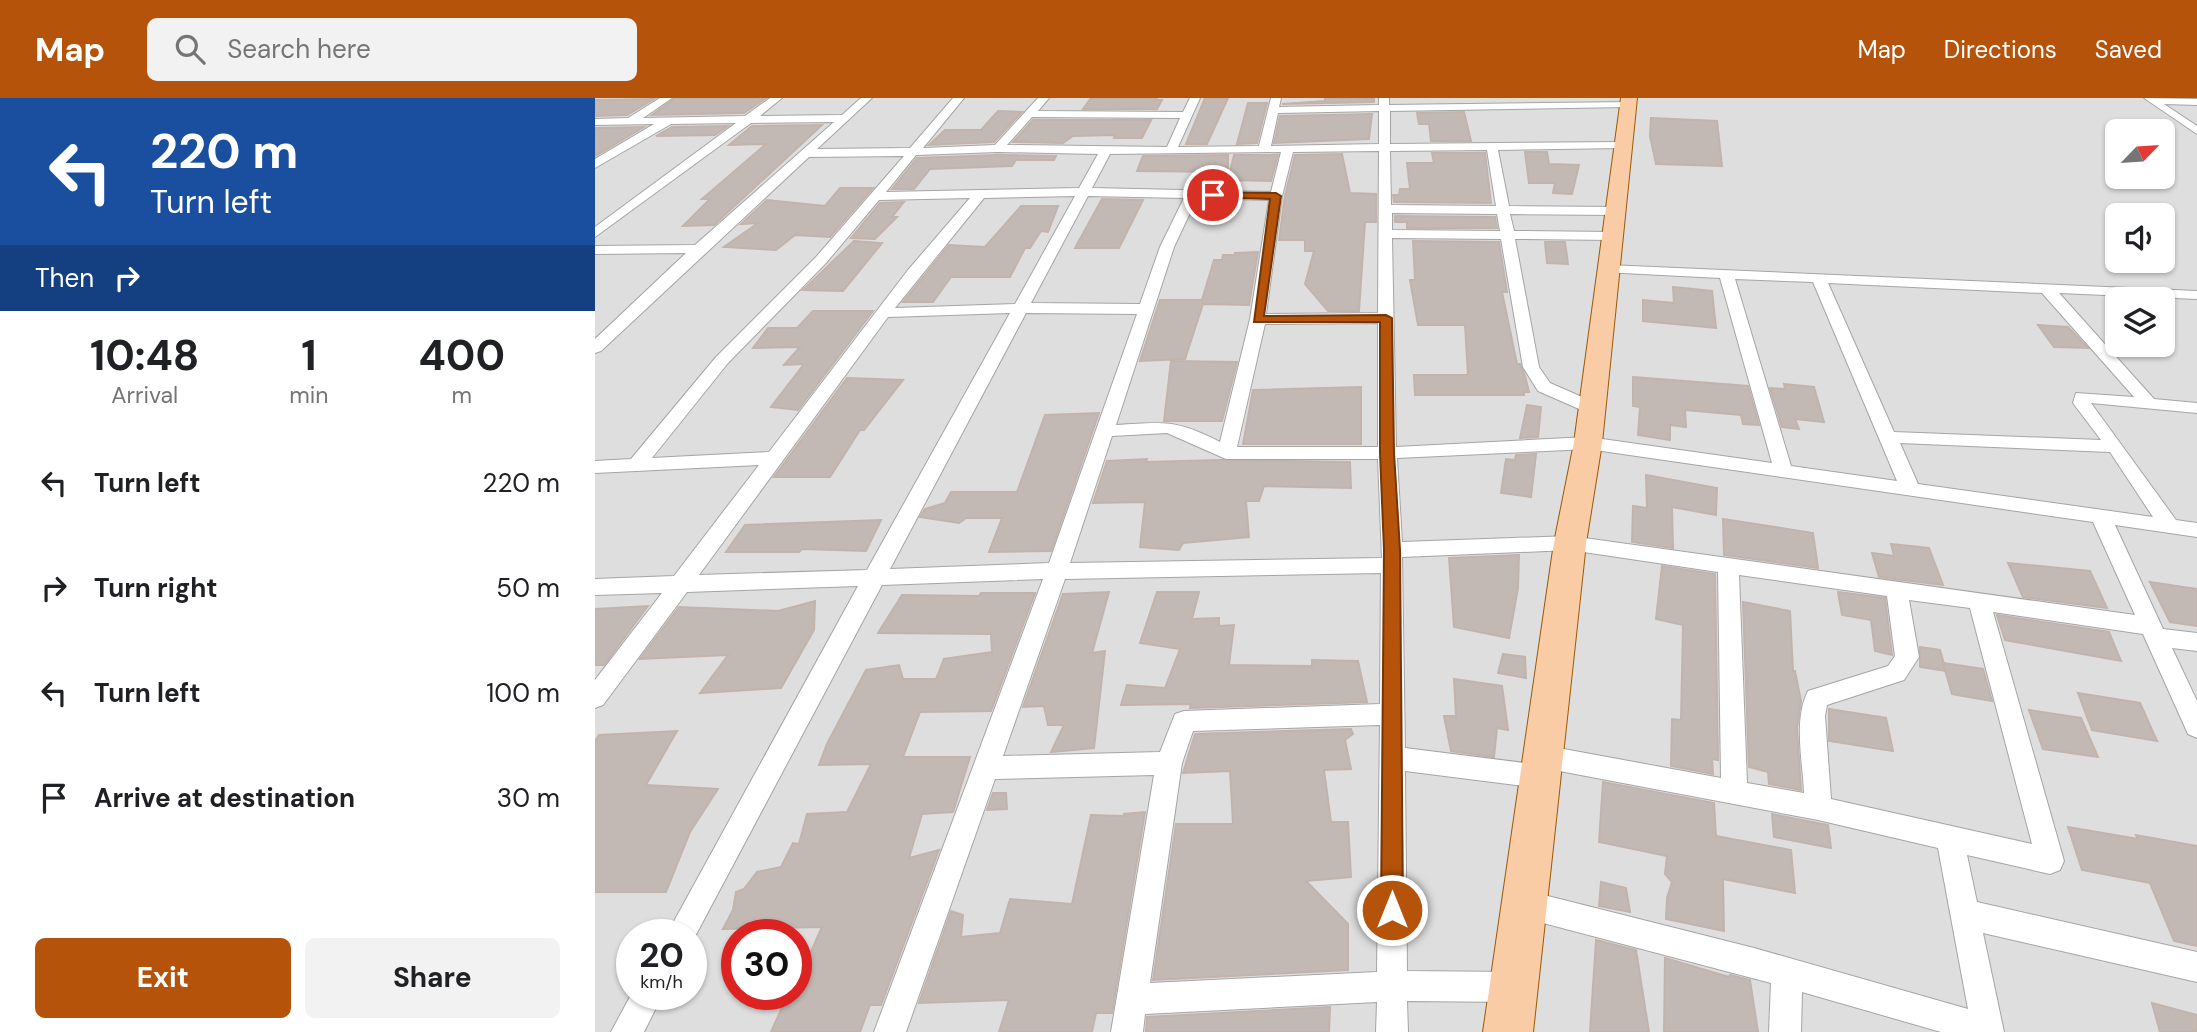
<!DOCTYPE html>
<style>
:root{--surface:#fff;--page:#f2f2f2;--text:#202124;--muted:#757577;--accent:#b45309}
body{margin:0;font-family:"DM Sans",sans-serif;background:var(--page);color:var(--text);height:100vh;display:flex;flex-direction:column;font-size:26px;white-space:nowrap}
*{box-sizing:border-box;margin:0}
p{font-size:23px;color:var(--muted)}
.icon{flex:none;width:38px;height:38px;fill:none;stroke:currentColor;stroke-width:2;stroke-linecap:round;stroke-linejoin:round}
.map{position:relative;flex:1;overflow:hidden}
.details{display:flex;flex-direction:column;background:var(--surface);width:595px}
.details>*{flex:none}
.hud{background:#1a4fa0;color:#fff;overflow:hidden}
.needle{width:46px;rotate:65deg}
.controls{position:absolute;left:1510px;top:21px;display:grid;gap:14px}
.controls a{display:grid;place-items:center;width:70px;height:70px;border-radius:10px;background:var(--surface);box-shadow:0 2px 5px #0004;font-size:35px}
.speed{position:absolute;left:21px;top:821px;display:flex;gap:14px;font-size:35px;font-weight:700;text-align:center}
.speed>*{display:grid;place-content:center;width:91px;height:91px;border-radius:50%;background:var(--surface);box-shadow:0 2px 5px #0004;line-height:1}
.speed small{font-size:18px;font-weight:400}
.speed .limit{border:10px solid #d22;background:#fff;color:#111}
.pin{position:absolute;display:grid;place-items:center;width:60px;height:60px;color:#fff;margin:-30px;border:4px solid #fff;border-radius:50%;box-shadow:0 2px 7px #0007}
.me{position:absolute;width:77px;margin:-38px;rotate:0deg;stroke-linejoin:round;filter:drop-shadow(0 0 5px #0008)}
.turn{display:flex;align-items:center;gap:24px;height:147px;padding:0 35px;font-size:32px}
.turn .icon{width:91px;height:91px;stroke-width:2.5}
.turn b{display:block;font-size:49px;line-height:60px}
.then{display:flex;align-items:center;height:66px;padding:0 35px;background:#0003;gap:14px;font-size:26px}
.eta{display:flex;justify-content:space-evenly;align-items:center;height:119px;text-align:center}
.eta b{font-size:42px;font-weight:700;line-height:49px}
.cta{display:flex;gap:14px;margin-top:auto;padding:14px 35px}
.cta a{flex:1;height:80px;border-radius:10px;background:var(--accent);color:#fff;font-size:28px;font-weight:700;line-height:80px;text-align:center}
.cta a+a{background:var(--page);color:var(--text)}
ul{padding:0;list-style:none}
li{display:flex;align-items:center;gap:21px;height:105px;padding:0 35px}
li div{flex:1}
li b{display:block;font-size:26px}
li em{font-style:normal}
header{display:flex;align-items:center;gap:42px;box-sizing:border-box;height:98px;padding:0 35px;background:var(--accent);color:#fff}
header strong{font-size:33px}
nav{display:flex;gap:38px;margin-inline-start:auto;font-size:24px}
.search{width:490px;height:63px;background:var(--page);display:flex;align-items:center;gap:18px;box-sizing:border-box;padding:0 24px;border-radius:10px;color:var(--muted);font-size:26px}
main{display:flex;flex:1;min-height:0}
.map>svg:first-child{display:block}
.residential{fill:#dfdede;fill-rule:evenodd}
.building{fill:#c2b9b5;stroke:#c2b3ab;stroke-width:2}
.lines{fill:none;stroke-linecap:round;stroke-linejoin:round}
.minor-casing{stroke:#a5a5a5;stroke-width:2}
.primary-casing{stroke:#995906;stroke-width:2}
.minor{fill:#fff;fill-rule:evenodd}
.primary{fill:#f9cca6;fill-rule:evenodd}
.route{fill:#b45309;stroke:#753606;stroke-width:2}
</style>
<header>
<strong>Map</strong>
<div class="search"><svg class="icon" aria-label="search" viewBox="0 0 24 24"><circle cx="10" cy="10" r="6"/><path d="M15 15l6 6"/></svg>Search here</div>
<nav><a>Map</a><a>Directions</a><a>Saved</a></nav>
</header>
<main>
<section class="details">
<div class="hud">
<div class="turn"><svg class="icon" aria-label="left" viewBox="0 0 24 24"><path d="M17 20v-9H6M10 6l-5 5 5 5"/></svg><div><b>220 m</b>Turn left</div></div>
<div class="then">Then<svg class="icon" aria-label="right" viewBox="0 0 24 24"><path d="M7 20v-9h11M14 6l5 5-5 5"/></svg></div>
</div>
<div class="eta">
<div><b>10:48</b><p>Arrival</p></div>
<div><b>1</b><p>min</p></div>
<div><b>400</b><p>m</p></div>
</div>
<ul>
<li><svg class="icon" aria-label="left" viewBox="0 0 24 24"><path d="M17 20v-9H6M10 6l-5 5 5 5"/></svg><div><b>Turn left</b></div><em>220 m</em></li>
<li><svg class="icon" aria-label="right" viewBox="0 0 24 24"><path d="M7 20v-9h11M14 6l5 5-5 5"/></svg><div><b>Turn right</b></div><em>50 m</em></li>
<li><svg class="icon" aria-label="left" viewBox="0 0 24 24"><path d="M17 20v-9H6M10 6l-5 5 5 5"/></svg><div><b>Turn left</b></div><em>100 m</em></li>
<li><svg class="icon" aria-label="arrive" viewBox="0 0 24 24"><path d="M6 21V4h12l-3 4 3 4H6"/></svg><div><b>Arrive at destination</b></div><em>30 m</em></li>
</ul>
<div class="cta"><a>Exit</a><a>Share</a></div>
</section>
<div class="map">
<svg width="1602" height="934" viewBox="0 0 1602 934">
<rect width="100%" height="100%" fill="#f1ede8"/>
<path class="residential" d="M0 0H1602V934H0ZM1522 33H1568V79H1522ZM1522 117H1568V163H1522ZM1522 201H1568V247H1522ZM37 836H96V896H37ZM142 836H201V896H142Z"/>
<g class="building">
<path d="M80 0H171L149 15 57 17Z"/>
<path d="M496 0H562L561 2H567L562 11H488Z"/>
<path d="M610 0H633L612 46H591Z"/>
<path d="M730 0H759L779 1V4L687 6 730 3Z"/>
<path d="M59 1 32 17 0 18V2Z"/>
<path d="M653 5H672L662 45 642 46Z"/>
<path d="M403 13 427 14 399 44 334 47 350 32H386Z"/>
<path d="M869 14 876 43H836L834 26H824L822 15Z"/>
<path d="M777 16 774 41 679 45 685 18Z"/>
<path d="M1056 20 1122 23 1127 68 1061 66 1055 38Z"/>
<path d="M438 22H556L547 40H519L520 37 478 38 468 45 418 44Z"/>
<path d="M227 27 119 127 88 128 115 101H107L171 46 134 47 157 28Z"/>
<path d="M133 28 120 37 61 38 77 29Z"/>
<path d="M49 29 0 58V30Z"/>
<path d="M930 54H952L954 66 984 67 977 96 958 95 960 85H934Z"/>
<path d="M837 55H890L896 105 799 104 798 97H804L805 91H815L812 65H839Z"/>
<path d="M747 56 755 95 781 96V124H770L764 213H733L710 186 719 153H710V142H684L690 98 700 57Z"/>
<path d="M403 57 461 58 459 62H421L417 68 335 71 319 91H297L322 60Z"/>
<path d="M633 57V74L542 73 548 58Z"/>
<path d="M639 57H683L676 83 633 82Z"/>
<path d="M245 90H278L235 139 200 137 181 152 129 149 163 125 146 126 172 102 230 108Z"/>
<path d="M507 101 548 102 524 150H480Z"/>
<path d="M309 104 297 119H302L280 141 256 140 285 105Z"/>
<path d="M426 108H463L453 134 446 133 435 150H430L415 179H356L338 204H308L354 147 390 149Z"/>
<path d="M800 118 900 119 902 130H812V124H800Z"/>
<path d="M259 143 287 145 248 193 208 192Z"/>
<path d="M818 143 904 144 912 194H907L922 266H925L930 278 934 294H929V297H820L819 277H873L870 227H823L815 182H820Z"/>
<path d="M950 144H970L973 166 952 165Z"/>
<path d="M663 154 654 207 608 206 590 261 545 263 565 202H607L619 162H627L628 157H640V155Z"/>
<path d="M1078 189 1117 193 1121 230 1048 223V202L1079 205Z"/>
<path d="M218 213H278L203 312 176 309 209 266 189 267 205 249 158 250 173 230H202Z"/>
<path d="M1443 227 1473 229 1493 250 1459 249Z"/>
<path d="M576 263 642 264 627 323H569Z"/>
<path d="M1038 279 1153 288 1164 327 1148 326 1146 317 1090 312 1091 329 1075 327V342L1043 337 1045 309 1038 308Z"/>
<path d="M252 280 308 282 269 332H265L235 379H179Z"/>
<path d="M1189 286 1219 289 1229 324 1200 321 1204 331 1187 329 1175 290 1190 291Z"/>
<path d="M766 289V346H648L658 292Z"/>
<path d="M932 307 946 309 943 339 925 340Z"/>
<path d="M504 315 456 453 394 454 407 420H371L364 425 325 419 330 411 350 405 356 394H422L450 317Z"/>
<path d="M941 356 936 399 906 395 911 361 920 362 921 357Z"/>
<path d="M552 361 551 364 626 362 755 364 756 390 669 388 664 403H651L654 439 588 445 584 452 545 449 550 404 498 405 512 363Z"/>
<path d="M1051 377 1122 390 1121 417 1077 409 1078 450 1037 444 1038 408 1052 410Z"/>
<path d="M1128 421 1218 435 1223 470 1129 457Z"/>
<path d="M286 422 271 453 207 451 204 454H131L150 427Z"/>
<path d="M1296 446 1334 450 1348 487 1284 479 1277 455 1299 458Z"/>
<path d="M924 457 923 490 914 540 859 529 854 460Z"/>
<path d="M1413 465 1495 473 1512 510 1428 499Z"/>
<path d="M1067 468 1120 476 1123 662 1117 661 1118 676 1076 668 1077 621 1086 622 1088 527 1061 521Z"/>
<path d="M1555 484 1602 491V528L1575 524Z"/>
<path d="M514 494 497 555 510 553 499 650 456 654 469 627H453L449 608 428 609 468 496Z"/>
<path d="M562 494H604L597 521 624 520V528L639 527 634 567 717 568V562L763 563 772 604 595 610 596 606 526 607 532 587 570 590 585 551 545 545Z"/>
<path d="M1243 494 1290 500 1297 557 1280 553 1276 522 1247 517Z"/>
<path d="M386 495H440L396 613 325 614 308 659H375L358 714 327 716 314 760 344 752 286 907H275L265 934H176L193 896H201V887L227 829 128 831 138 812 141 794 149 791 162 774 186 769 198 745 204 746 212 716 252 714 276 666 224 667 232 646 271 572 304 567 308 581H341L349 561 397 554 396 536 283 535 307 497 384 498Z"/>
<path d="M220 503 219 532 186 590 105 595 133 557 45 561 84 509 183 513Z"/>
<path d="M1148 504 1195 513 1198 573H1200L1206 603 1202 630 1206 692 1174 686 1173 674 1154 669Z"/>
<path d="M53 508 9 567H0V511Z"/>
<path d="M1402 517 1514 534 1526 563 1410 542Z"/>
<path d="M1325 549 1345 552 1351 573 1325 569Z"/>
<path d="M908 556 930 559 931 580 903 575Z"/>
<path d="M1348 565 1388 571 1397 603 1357 596Z"/>
<path d="M859 581 907 588 913 632 902 630 899 659 856 653 849 618H861Z"/>
<path d="M1483 595 1545 605 1562 643 1497 632Z"/>
<path d="M1234 611 1291 620 1298 653 1234 643Z"/>
<path d="M1434 612 1486 620 1503 659 1448 651Z"/>
<path d="M756 631 758 636 750 642 756 671 729 672 736 724H753L756 779 711 783 753 826V872L558 882 581 726H638L635 673 588 675 600 636Z"/>
<path d="M82 633 51 687 123 691 95 734 71 794H0V643L4 637Z"/>
<path d="M1008 684 1119 705 1121 738 1196 752 1200 795 1128 781 1129 833 1071 821 1072 800 1077 784 1070 776 1072 758 1004 744Z"/>
<path d="M398 695H411L412 711 392 712Z"/>
<path d="M550 714 517 915H501L497 934H404L414 902 324 905 356 813 368 817 366 839 405 835 415 801 477 806 496 717 529 718V716Z"/>
<path d="M1177 716 1233 727 1236 750 1179 739Z"/>
<path d="M1473 729 1543 741 1541 737 1602 748V848L1579 843 1555 785 1487 772Z"/>
<path d="M1006 784 1031 790 1035 814 1004 808Z"/>
<path d="M1001 842 1041 852 1054 934H995Z"/>
<path d="M1070 860 1134 879 1135 877 1155 882 1163 934H1069Z"/>
<path d="M1557 905 1602 917V934H1565Z"/>
<path d="M735 909 734 934H551L552 919Z"/>
</g>
<g class="lines">
<g class="minor-casing">
<g id="minor">
<path d="M65 0H77L48 20 150 18 175 0H187L165 18 247 17 266 0H277L222 51 315 50 358 0H369L328 50 400 47 443 0H454L443 13 588 14 595 0H605L583 49 664 48 676 0H686L684 9 784 7V0H794V7L1037 4V8L1033 9 795 13V46L1028 44 1034 47 1028 50 903 52 914 108 1020 109 1027 113 1020 117 915 116 919 133 1017 134 1024 138 1017 142 920 141 944 269 955 285 1003 306 1006 310 1003 314H991L943 293 928 269 906 141 797 140 801 349 993 339 1177 365 1125 180 1008 174 1006 171 1013 167 1602 193V201L1464 195 1559 301 1602 305V315L1496 305 1581 422 1602 425V439L1520 427 1568 531 1602 535V553L1577 550 1602 603V640L1593 636 1548 536 1398 514 1469 763 1465 772 1455 776 1372 757 1382 804 1602 854V884L1388 835 1409 934H1346L1207 894 1206 934H1174L1176 885 929 820 919 816 915 806 919 796 929 792 1159 850 1373 911 1343 750 1223 722 954 671 958 678 954 686 945 690 810 673 812 873 918 874 929 878 933 889 929 900 918 904 812 903 813 934H781L782 904 550 916 548 934H516L559 677 400 681 311 934H279L448 481 287 487 96 846V836H72L263 488 92 494 8 607 0 610V582L67 495 0 497V481L79 478 164 367 0 375V363L36 361 121 259 221 159 309 58 214 59 6 253 0 255V241L91 155 0 156V148L100 147 239 24 156 25 0 139V129L141 25 76 26 0 70V61L59 26 0 27V21L33 20ZM784 13V46L676 48 683 15ZM437 19 585 20 572 49 412 47ZM892 52 901 108 796 107 795 53ZM784 53 783 215 671 216 687 98 698 54ZM403 54 503 56 484 90 291 94 321 57ZM686 54 676 94 497 90 515 56ZM480 98 420 206 300 210 389 100ZM493 98 589 100 565 149 545 206 436 205ZM375 100 313 172 174 354 57 360 133 265 231 165 284 102ZM602 100 674 102 655 221 625 344C581 321 568 324 521 327L579 149ZM797 115 902 116 905 133 797 132ZM1140 181 1218 184 1302 383 1196 368ZM1233 185 1447 195 1539 299 1481 295 1478 305 1506 342 1299 334ZM415 215 272 472 104 477 293 219ZM431 215 542 216 454 465 295 471ZM783 225V349H642L670 226ZM572 335 631 361H783L787 460 475 465 517 338ZM1305 345 1515 354 1558 419 1323 386ZM993 351 1498 424 1540 517 975 438 807 444 802 360ZM975 452 1123 474 1126 680 947 647 938 650 934 658 938 666 810 650 807 459ZM786 475 785 606 589 613 580 616 565 654 408 658 470 481ZM1144 477 1292 498 1300 558 1293 568 1213 593C1198 622 1208 664 1209 695L1152 685ZM1314 502 1375 510 1437 746 1236 701 1230 618 1232 607 1309 582 1324 559ZM785 627 782 874 555 885 587 665 598 633Z"/>
<path d="M1549 0 1602 1V7L1569 6 1602 28V36Z"/>
<path d="M37 895 68 896 49 934H16Z"/>
</g>
</g>
<g class="primary-casing">
<path id="primary" d="M1026 0H1042L1007 345 991 445 938 934H888L959 445 979 345Z"/>
</g>
<use href="#minor" class="minor"/>
<use href="#primary" class="primary"/>
</g>
<path class="route" d="M618 94 681 95 686 98 669 218 791 217 797 220 799 355 805 452 808 812 805 820 797 823 790 820 786 812 789 452 785 355V224H659L675 101 615 99V95Z"/>
</svg>
<div class="controls">
<a><svg class="needle" viewBox="-14 -14 28 28"><path d="M0-13l5 13h-10z" fill="#e53935"/><path d="M0 13l5-13h-10z" fill="#757577"/></svg></a>
<a><svg class="icon" aria-label="sound" viewBox="0 0 24 24"><path d="M4 9h4l5-4v14l-5-4H4zM17 9q2 3 0 6"/></svg></a>
<a><svg class="icon" aria-label="layers" viewBox="0 0 24 24"><path d="M12 4l9 5-9 5-9-5zM3 14l9 5 9-5"/></svg></a>
</div>
<div class="speed"><div>20<small>km/h</small></div><div class="limit">30</div></div>
<div class="pin" style="left:618px;top:97px;background:#d93025"><svg class="icon" aria-label="arrive" viewBox="0 0 24 24"><path d="M6 21V4h12l-3 4 3 4H6"/></svg></div>
<svg class="me" style="left:797px;top:812px" viewBox="-20 -20 40 40"><circle r="17" fill="#b45309" stroke="#fff" stroke-width="3"/><path d="M0-11L8 9 0 5-8 9z" fill="#fff"/></svg>
</div>
</main>
